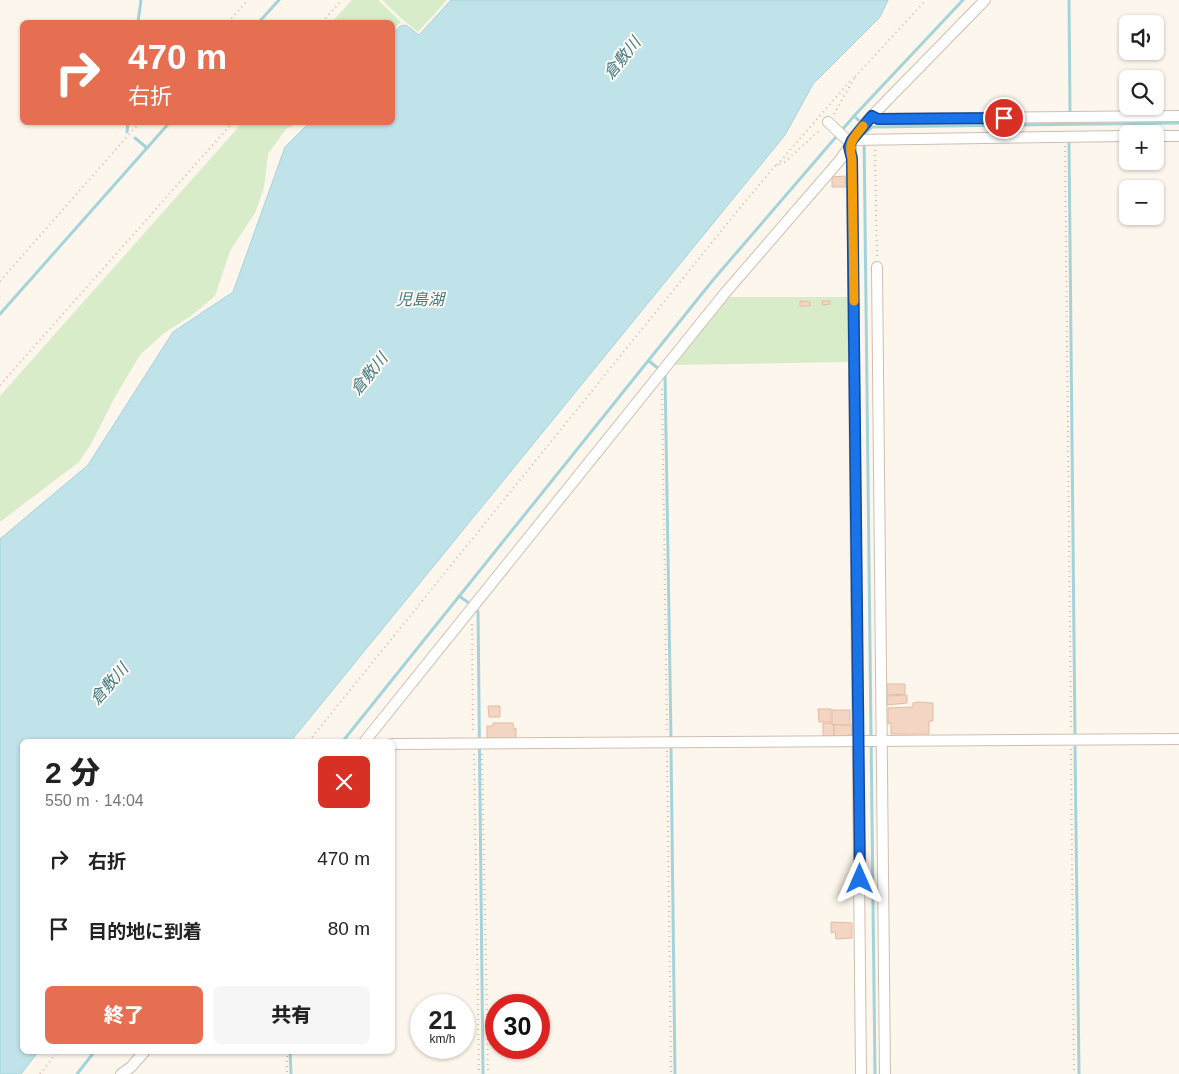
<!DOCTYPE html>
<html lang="ja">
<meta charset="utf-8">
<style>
:root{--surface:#fff;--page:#f6f6f6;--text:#222;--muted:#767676;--accent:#e76f51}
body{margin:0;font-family:Helvetica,"Noto Sans JP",sans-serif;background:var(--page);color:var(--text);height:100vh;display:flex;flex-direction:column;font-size:19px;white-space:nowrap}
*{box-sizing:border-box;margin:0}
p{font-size:16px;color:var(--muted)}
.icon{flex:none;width:28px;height:28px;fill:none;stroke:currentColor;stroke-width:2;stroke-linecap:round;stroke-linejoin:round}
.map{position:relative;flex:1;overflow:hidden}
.side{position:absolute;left:20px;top:739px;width:375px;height:315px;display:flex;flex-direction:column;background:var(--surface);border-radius:8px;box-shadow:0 1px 4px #0004}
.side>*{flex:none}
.hud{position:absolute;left:20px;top:20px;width:375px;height:105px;border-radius:8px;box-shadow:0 1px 4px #0004;background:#e76f51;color:#fff;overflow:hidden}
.buttons{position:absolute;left:1119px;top:15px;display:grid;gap:10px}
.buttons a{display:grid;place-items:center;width:45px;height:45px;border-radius:8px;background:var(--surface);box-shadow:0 1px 4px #0004;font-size:25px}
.speed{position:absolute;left:410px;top:994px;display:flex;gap:10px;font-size:25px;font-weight:700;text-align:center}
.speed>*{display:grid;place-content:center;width:65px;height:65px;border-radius:50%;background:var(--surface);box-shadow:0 1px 4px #0004;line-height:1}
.speed small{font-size:12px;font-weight:400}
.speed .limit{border:8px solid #d22;background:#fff;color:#111}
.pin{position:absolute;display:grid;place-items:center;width:42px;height:42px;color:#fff;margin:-21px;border:2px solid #fff;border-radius:50%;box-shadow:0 1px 5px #0007}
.me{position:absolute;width:55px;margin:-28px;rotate:0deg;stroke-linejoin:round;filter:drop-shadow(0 0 4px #0008)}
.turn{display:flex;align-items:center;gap:18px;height:105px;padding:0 25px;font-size:22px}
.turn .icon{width:65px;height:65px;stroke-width:2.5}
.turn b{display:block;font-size:35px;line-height:42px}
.round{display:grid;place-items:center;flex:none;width:52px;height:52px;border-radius:8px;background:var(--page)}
.overview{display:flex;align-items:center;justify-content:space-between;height:85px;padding:0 25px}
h1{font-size:30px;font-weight:800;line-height:38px}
.button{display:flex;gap:10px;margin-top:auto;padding:10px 25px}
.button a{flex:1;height:58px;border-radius:8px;background:var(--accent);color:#fff;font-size:20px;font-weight:800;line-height:58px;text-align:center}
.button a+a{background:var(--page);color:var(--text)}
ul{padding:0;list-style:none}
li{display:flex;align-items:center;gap:15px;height:70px;padding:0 25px}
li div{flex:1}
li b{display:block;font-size:19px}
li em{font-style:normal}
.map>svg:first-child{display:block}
.green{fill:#d8ecc9}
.water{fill:#bfe3e8;stroke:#a5d3da}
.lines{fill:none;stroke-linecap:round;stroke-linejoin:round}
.stream{stroke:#a5d3da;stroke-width:3}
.building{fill:#f3d5c3;stroke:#e6bba3}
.minor-casing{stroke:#d1beb0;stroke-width:12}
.path{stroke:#d9b8a5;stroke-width:2;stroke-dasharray:1 4;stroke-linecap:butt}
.minor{stroke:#fff;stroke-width:10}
.route-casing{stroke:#114b97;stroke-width:12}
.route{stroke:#1a73e8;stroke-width:9}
.slow{stroke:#f59e0b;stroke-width:9}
.labels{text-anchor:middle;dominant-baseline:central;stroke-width:4;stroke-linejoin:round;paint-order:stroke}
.water-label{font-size:16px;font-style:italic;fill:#437c86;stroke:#fffaf3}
</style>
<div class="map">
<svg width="1179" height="1074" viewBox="0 0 1179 1074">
<rect width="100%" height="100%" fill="#fdf6ec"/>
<g class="green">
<path d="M352 0H378L401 22 393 30 392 22H332Z"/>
<path d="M382 0H447L418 32 403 20Z"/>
<path d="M242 123H298L286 129 268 154 264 188 255 213 230 251 215 296 191 316 164 333 140 355 115 397 91 444 79 462 0 522V396Z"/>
<path d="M725 297H849L850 362 670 365Z"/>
</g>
<path class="water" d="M451 0H888L880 17 813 84 785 135 291 741H22V1051H39L21 1074H0V539L88 465 173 332 233 292 285 147 309 123 392 122 393 34 400 26 406 25 419 35Z"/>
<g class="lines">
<g class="stream">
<path d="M1069 0 1070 113"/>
<path d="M138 22 141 0"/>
<path d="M259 22 279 0"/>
<path d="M854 116 863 124"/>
<path d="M127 132 128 122"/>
<path d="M135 138 147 148"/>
<path d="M1069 143 1075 736"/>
<path d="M0 314 170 122"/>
<path d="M649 361 659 369"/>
<path d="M665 373 671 739"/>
<path d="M459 596 469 603"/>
<path d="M476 609 478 611 483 1074"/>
<path d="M343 741 713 280 854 116 963 0"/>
<path d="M1075 747 1079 1074"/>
<path d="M671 748 675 1074"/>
<path d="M290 1051 291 1074"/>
<path d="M77 1074 95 1051"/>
<path d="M875 1074 864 134 872 127 1179 123"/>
</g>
</g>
<g class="building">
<path d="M845 176 846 187H832V177Z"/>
<path d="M800 301 810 302V306H800Z"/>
<path d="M822 301H830V304L823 305Z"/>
<path d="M887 684H905V694L887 695Z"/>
<path d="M907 695V703L887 705V696Z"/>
<path d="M918 702 933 703V721H929V734H913V736H907V734H891V723L888 724V708L913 707V703Z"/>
<path d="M488 706H500V717H489Z"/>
<path d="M818 709H831V722H819Z"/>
<rect x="832" y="710" width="18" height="15"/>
<path d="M493 723H513L514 729 516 728V738H487V726H493Z"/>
<path d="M823 723H832V725H834V736H823Z"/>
<path d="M834 725H852V735L834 736Z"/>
<path d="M831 922 852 923V938L836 939 835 932 831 933Z"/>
</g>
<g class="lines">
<g class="minor-casing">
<g id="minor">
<path d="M872 116 878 119 1179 116"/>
<path d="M828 122 846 139 852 140 1128 136"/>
<path d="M1155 136H1179"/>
<path d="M877 267 885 1074"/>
<path d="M365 741 725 293 840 160 849 147"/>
<path d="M392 744 1179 739"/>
<path d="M121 1074 131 1067 145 1051"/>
<path d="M861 1074 852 159C848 139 855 136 867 121L985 0"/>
</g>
</g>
<g class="path">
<path d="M228 22 248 0"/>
<path d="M322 22 342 0"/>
<path d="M855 77 926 0"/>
<path d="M834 114 855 77"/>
<path d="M1065 146 1071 729"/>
<path d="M875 150 877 257"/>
<path d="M777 165 851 80"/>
<path d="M0 281 140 122"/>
<path d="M0 385 233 122"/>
<path d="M662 389 667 732"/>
<path d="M472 624 473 734"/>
<path d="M309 741 739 209 775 166 785 162 821 129"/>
<path d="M1071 749 1074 1074"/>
<path d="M667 751 671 1074"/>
<path d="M474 754 479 1074"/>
<path d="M482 754 488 1074"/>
<path d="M287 1051V1074"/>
<path d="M40 1074 58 1051"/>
</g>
<use href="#minor" class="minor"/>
</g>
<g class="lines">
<g class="route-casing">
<path id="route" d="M860 879 852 159 849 147 852 140 872 116 878 119 1004 118"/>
</g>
<use href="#route" class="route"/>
<path class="slow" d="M854 301 852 159C848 142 853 139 863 126"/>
</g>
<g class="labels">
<g class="water-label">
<text transform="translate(622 58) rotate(-51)">倉敷川</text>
<text x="420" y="299">児島湖</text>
<text transform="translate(369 374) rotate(-51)">倉敷川</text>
<text transform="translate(109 684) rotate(-49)">倉敷川</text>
</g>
</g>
</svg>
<div class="buttons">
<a><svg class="icon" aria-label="sound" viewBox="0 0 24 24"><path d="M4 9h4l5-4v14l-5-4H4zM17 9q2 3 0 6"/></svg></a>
<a><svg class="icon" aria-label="search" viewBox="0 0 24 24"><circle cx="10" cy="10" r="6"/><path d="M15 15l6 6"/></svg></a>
<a>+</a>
<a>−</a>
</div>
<div class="speed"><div>21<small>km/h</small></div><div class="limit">30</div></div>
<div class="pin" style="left:1004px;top:118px;background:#d93025"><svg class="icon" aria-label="arrive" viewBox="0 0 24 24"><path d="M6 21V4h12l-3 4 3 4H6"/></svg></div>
<svg class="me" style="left:860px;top:879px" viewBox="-20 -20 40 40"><path d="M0-17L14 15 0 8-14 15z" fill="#1a73e8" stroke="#fff" stroke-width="4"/></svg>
<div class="hud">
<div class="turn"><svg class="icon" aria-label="right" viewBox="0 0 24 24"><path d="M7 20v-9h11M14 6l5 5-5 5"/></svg><div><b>470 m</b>右折</div></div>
</div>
<section class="side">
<div class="overview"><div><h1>2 分</h1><p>550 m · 14:04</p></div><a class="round" style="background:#d93025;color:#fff"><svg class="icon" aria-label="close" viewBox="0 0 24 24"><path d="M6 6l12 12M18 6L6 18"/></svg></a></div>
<ul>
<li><svg class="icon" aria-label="right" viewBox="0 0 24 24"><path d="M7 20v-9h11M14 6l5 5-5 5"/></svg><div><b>右折</b></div><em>470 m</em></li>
<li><svg class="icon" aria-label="arrive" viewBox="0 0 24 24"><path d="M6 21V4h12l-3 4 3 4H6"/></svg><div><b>目的地に到着</b></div><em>80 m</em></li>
</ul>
<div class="button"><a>終了</a><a>共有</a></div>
</section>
</div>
